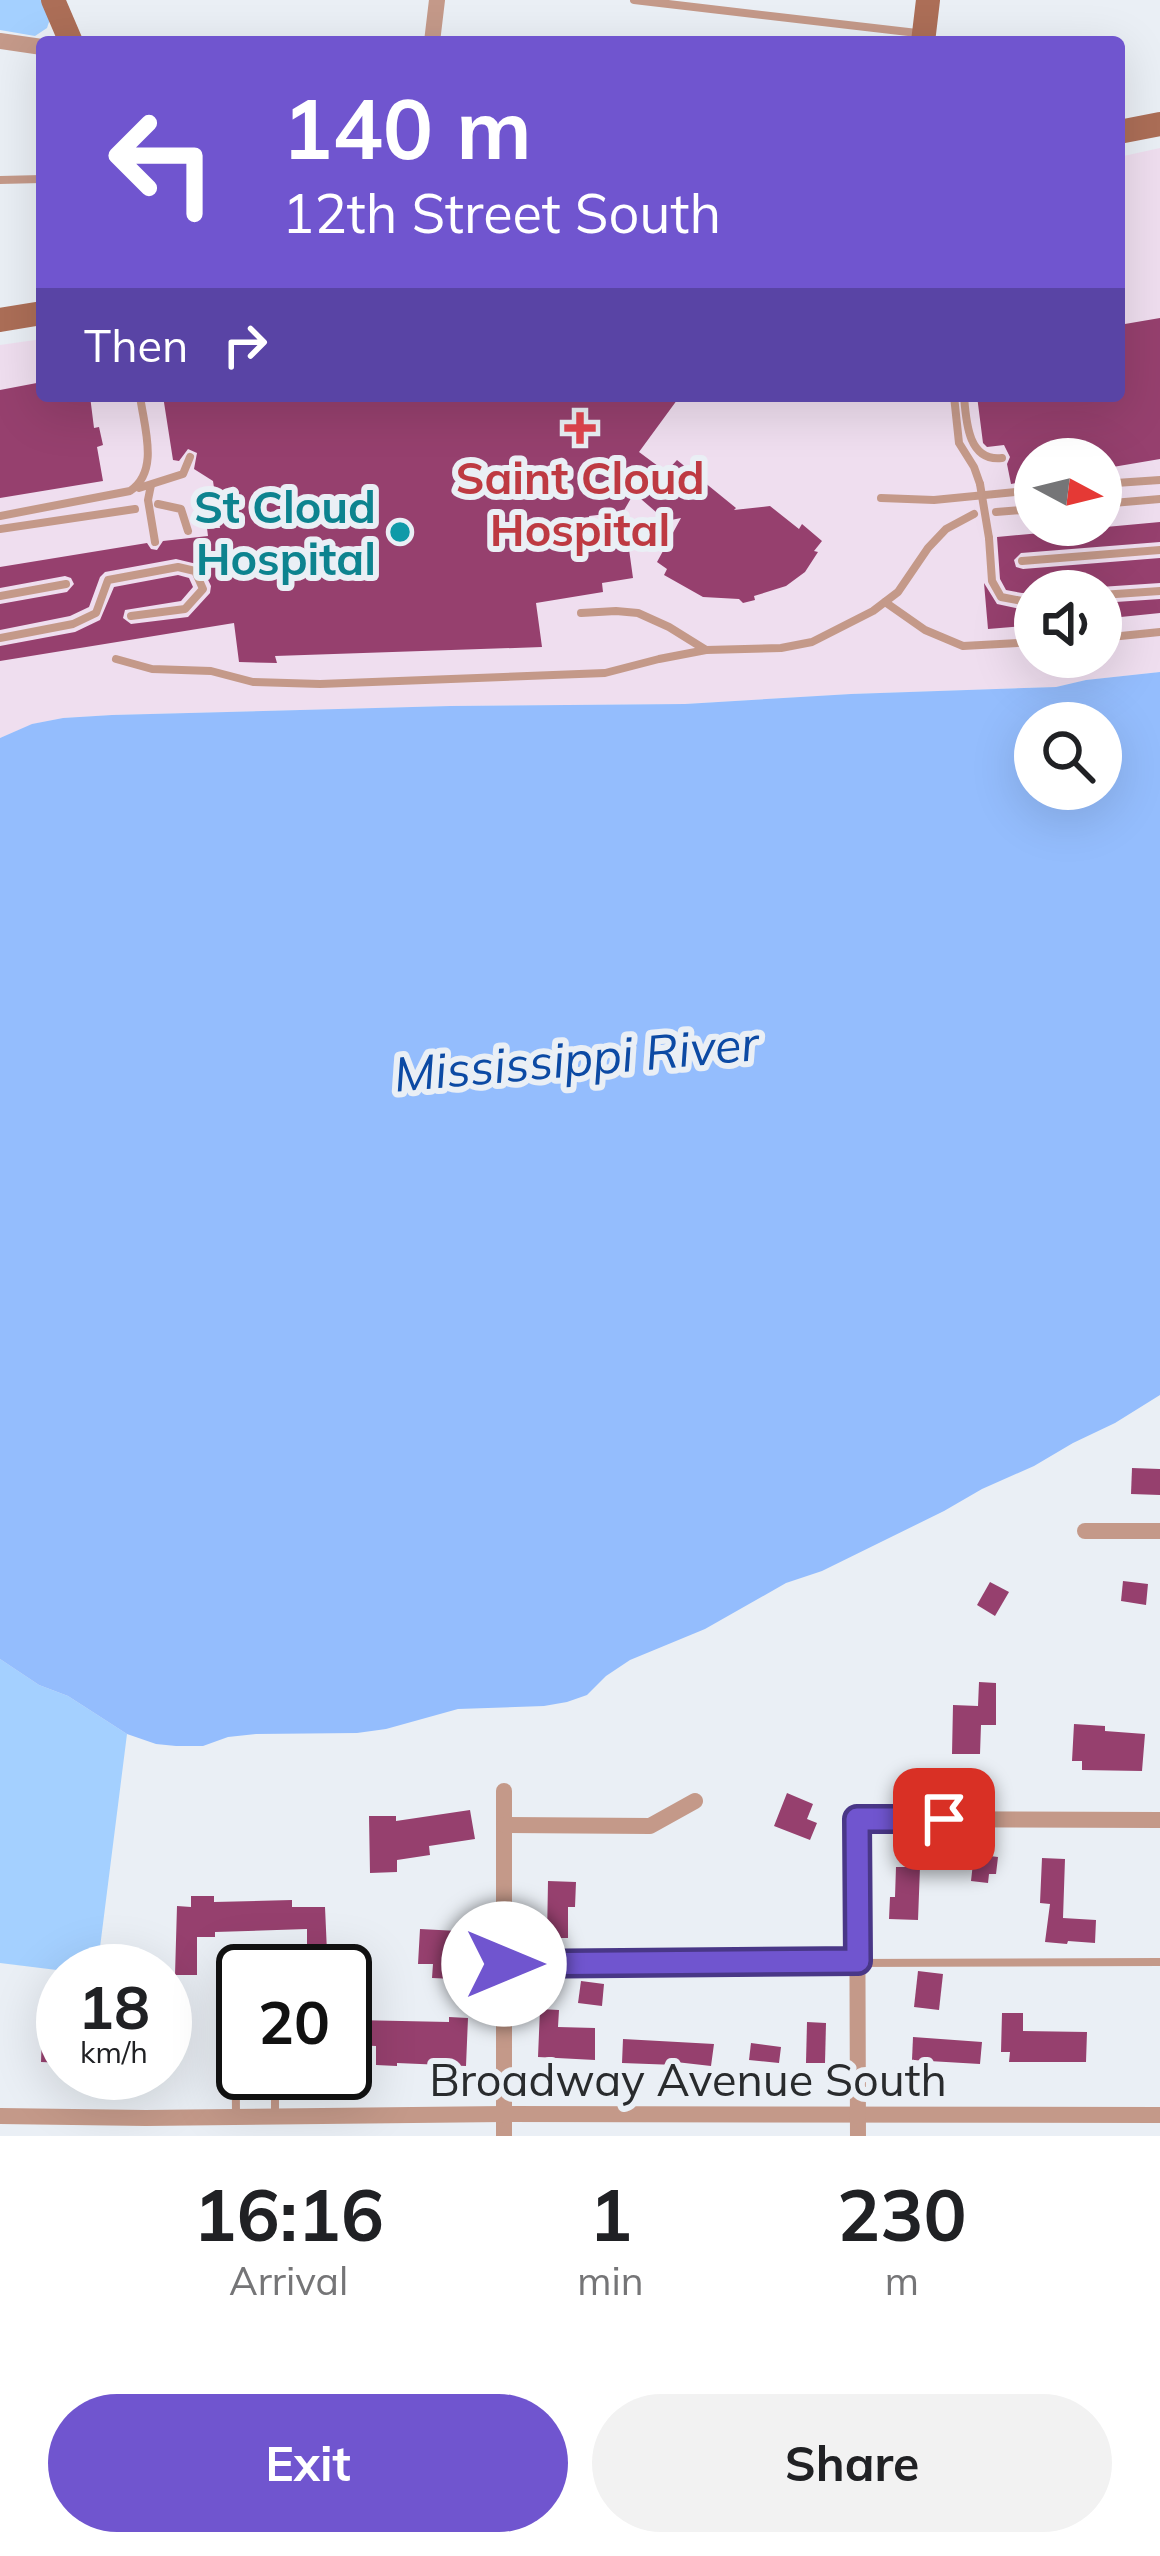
<!DOCTYPE html>
<style>
:root{--surface:#fff;--page:#f2f2f2;--text:#202124;--muted:#757577;--accent:#7055cf}
body{margin:0;font-family:Mulish,sans-serif;background:var(--page);color:var(--text);height:100vh;display:flex;flex-direction:column;font-size:45px;white-space:nowrap}
*{box-sizing:border-box;margin:0}
p{font-size:39px;color:var(--muted)}
.icon{flex:none;width:66px;height:66px;fill:none;stroke:currentColor;stroke-width:2;stroke-linecap:round;stroke-linejoin:round}
.map{position:relative;height:2136px;overflow:hidden}
.sheet{display:flex;flex-direction:column;background:var(--surface);flex:1}
.sheet>*{flex:none}
.banner{position:absolute;left:36px;top:36px;width:1089px;height:366px;border-radius:12px;box-shadow:0 12px 48px #0002;background:#7055cf;color:#fff;overflow:hidden}
.needle{width:78px;rotate:97deg}
.tools{position:absolute;left:1014px;top:438px;display:grid;gap:24px}
.tools a{display:grid;place-items:center;width:108px;height:108px;border-radius:50%;background:var(--surface);box-shadow:0 12px 48px #0002;font-size:60px}
.speed{position:absolute;left:36px;top:1944px;display:flex;gap:24px;font-size:60px;font-weight:700;text-align:center}
.speed>*{display:grid;place-content:center;width:156px;height:156px;border-radius:50%;background:var(--surface);box-shadow:0 12px 48px #0002;line-height:1}
.speed small{font-size:30px;font-weight:400}
.speed .limit{border:6px solid #111;border-radius:18px;background:#fff;color:#111}
.pin{position:absolute;display:grid;place-items:center;width:102px;height:102px;color:#fff;margin:-51px;border-radius:24px;box-shadow:0 6px 18px #0006}
.me{position:absolute;width:132px;margin:-66px;rotate:90deg;stroke-linejoin:round;filter:drop-shadow(0 0 9px #0008)}
.turn{display:flex;align-items:center;gap:42px;height:252px;padding:0 48px;font-size:54px}
.turn .icon{width:156px;height:156px;stroke-width:2.5}
.turn b{display:block;font-size:84px;line-height:102px}
.then{display:flex;align-items:center;height:114px;padding:0 48px;background:#0003;gap:24px;font-size:45px}
.eta{display:flex;justify-content:space-evenly;align-items:center;height:204px;text-align:center}
.eta b{font-size:72px;font-weight:700;line-height:84px}
.action{display:flex;gap:24px;margin-top:auto;padding:24px 48px}
.action a{flex:1;height:138px;border-radius:72px;background:var(--accent);color:#fff;font-size:48px;font-weight:700;line-height:138px;text-align:center}
.action a+a{background:var(--page);color:var(--text)}
.map>svg:first-child{display:block}
.medical{fill:#efdeef;fill-rule:evenodd}
.green{fill:#a4d0ff}
.water{fill:#94bdfd;fill-rule:evenodd}
.building{fill:#96406e}
.lines{fill:none;stroke-linecap:round;stroke-linejoin:round}
.lane{stroke:#c49989;stroke-width:8}
.street{stroke:#c49989;stroke-width:16}
.secondary{stroke:#ac6e57;stroke-width:24}
.lane-bridge{stroke:#c49989;stroke-width:8}
.route-casing{stroke:#493787;stroke-width:30}
.route{stroke:#7055cf;stroke-width:21}
.health-dot{fill:#e0444e;stroke:#eaeff5;stroke-width:4.5}
.culture-dot{fill:#0f9aa8;stroke:#eaeff5;stroke-width:4.5}
.labels{text-anchor:middle;dominant-baseline:central;stroke-width:12;stroke-linejoin:round;paint-order:stroke}
.health-label{font-size:45px;font-weight:bold;fill:#be3a42;stroke:#eaeff5}
.culture-label{font-size:45px;font-weight:bold;fill:#0d838f;stroke:#eaeff5;text-anchor:end}
.street-label{font-size:45px;fill:#292b2d;stroke:#eaeff5}
.water-label{font-size:48px;font-style:italic;fill:#0c4aa4;stroke:#eaeff5}
</style>
<div class="map">
<svg width="1160" height="2136" viewBox="0 0 1160 2136">
<rect width="100%" height="100%" fill="#eaeff5"/>
<path class="medical" d="M1160 148V672L1086 680 1056 687 851 694 685 704 450 706 112 715 63 718 33 724 0 738V345L42 339V396H1119V157ZM1035 459H1101V525H1035ZM1035 591H1101V657H1035Z"/>
<g class="green">
<path d="M0 0H42L50 19 47 28 35 36 0 30Z"/>
<path d="M0 1659 39 1685 68 1696 127 1734 97 1971H65L0 1963Z"/>
</g>
<path class="water" d="M1160 672V1395L1115 1423 1073 1443 1034 1466 982 1489 944 1511 822 1571 786 1583 705 1629 630 1660 606 1676 587 1695 567 1702 544 1706 458 1709 386 1729 357 1733 256 1734 228 1737 203 1746H176L156 1744 127 1734 68 1696 39 1685 0 1659V738L32 724 63 718 112 715 450 706 685 704 851 694 1056 687 1086 680ZM1035 723H1101V789H1035Z"/>
<g class="building">
<path d="M1160 318V459L1101 469V459H1035V480L1011 484 1007 464 1010 457 1004 445 987 447 983 443 977 396H1119V325Z"/>
<path d="M42 382V396H90L94 428 99 427 103 445 97 447 103 481 0 498V390Z"/>
<path d="M163 396H680L639 452 666 472 677 460 736 508 734 510 770 506 799 529 802 524 822 541 814 551 818 552 805 572 786 586 754 596 755 600 743 603 739 599 703 597 664 575 667 569 657 562 681 518 661 522 656 512 634 493 623 512 589 516 594 549 628 542 633 578 602 583 603 592 536 603 542 647 275 656 277 663 239 662 234 623 0 661V646L75 632 100 620 114 587 178 575 189 578 193 587 181 601 125 610 123 618 131 624 188 617 210 593 211 586 201 565 176 559 105 572 100 577 89 607 70 616 0 630V604L67 592 74 584 71 578 65 576 0 588V567L147 543 151 549 157 550 163 541 208 536 207 528H220L213 481 194 469 197 453 188 449 179 461 173 460Z"/>
<path d="M1160 522V542L1021 553 1014 560 1016 567 1023 569 1160 558V583L1100 587 1094 591 1022 593 1006 590 1000 579 997 537Z"/>
<path d="M984 583 997 604 1021 609 1035 608V625L988 629Z"/>
<path d="M1160 599V613L1101 619V603Z"/>
<path d="M1132 1468 1160 1469V1495L1131 1494Z"/>
<path d="M1123 1581 1148 1584 1146 1605 1121 1601Z"/>
<path d="M990 1582 1009 1592 995 1616 977 1605Z"/>
<path d="M979 1682 996 1683V1725H981L980 1754H952L953 1705 978 1706Z"/>
<path d="M1074 1724 1105 1726V1731L1145 1734 1142 1771 1082 1770V1761H1072Z"/>
<path d="M787 1793 813 1804 807 1819 817 1823 810 1840 774 1826Z"/>
<path d="M470 1810 475 1839 429 1846 430 1855 397 1860V1872L370 1873 369 1816H396V1821Z"/>
<path d="M974 1854 998 1857 996 1874H989L988 1883 971 1881Z"/>
<path d="M1042 1858 1065 1859 1063 1918 1096 1920 1095 1943 1068 1941 1067 1944 1045 1942 1050 1904 1040 1903Z"/>
<path d="M896 1867H920L918 1920 889 1919 890 1897H895Z"/>
<path d="M548 1881 576 1882 575 1907H568V1938H547Z"/>
<path d="M191 1896H214V1902L292 1900V1907H325L327 1952H307V1929L215 1932V1937H197V1975H175L177 1906 191 1907Z"/>
<path d="M420 1929 458 1931 455 1979 432 1978 433 1964H418Z"/>
<path d="M918 1971 943 1974 939 2010 914 2007Z"/>
<path d="M581 1981 604 1984 602 2006 578 2003Z"/>
<path d="M540 2009 559 2010 558 2027 595 2028V2060L538 2057Z"/>
<path d="M1002 2013H1023V2031L1087 2032 1086 2062H1009L1010 2052H1001Z"/>
<path d="M449 2017 468 2018 466 2066 397 2063V2066L376 2065V2046L353 2045 354 2020 449 2022Z"/>
<path d="M807 2022 826 2023 825 2063H806Z"/>
<path d="M42 2030H63V2063L41 2062Z"/>
<path d="M913 2037 982 2042 980 2064 912 2060Z"/>
<path d="M623 2039 714 2044 711 2066 676 2062V2065L622 2063Z"/>
<path d="M751 2043 781 2047 779 2063 749 2060Z"/>
</g>
<g class="lines">
<g class="lane">
<path d="M634 0 917 33"/>
<path d="M0 180 42 179"/>
<path d="M954 396 959 443 974 467 980 484"/>
<path d="M964 396C966 421 968 462 1002 458"/>
<path d="M1101 484 1160 480"/>
<path d="M151 485 148 500 155 542"/>
<path d="M139 488 183 474 190 457"/>
<path d="M881 498 934 500 1035 490"/>
<path d="M158 504 181 509 188 531"/>
<path d="M1101 504 1160 499"/>
<path d="M996 512 1035 509"/>
<path d="M0 516 130 491C160 471 144 427 140 396"/>
<path d="M0 529 135 509"/>
<path d="M989 538 992 581 1001 597 1022 601 1035 600"/>
<path d="M1022 561 1160 550"/>
<path d="M1101 595 1160 591"/>
<path d="M0 596 66 584"/>
<path d="M885 602 925 630 963 646 1035 642"/>
<path d="M581 613 616 611 638 613 669 627 706 650 781 648 812 642 873 611 898 592 928 548 946 529 974 514"/>
<path d="M0 638 73 624 96 613 108 580 178 567 195 571 203 589 185 609 131 616"/>
<path d="M1101 638 1160 632"/>
<path d="M116 659 152 669 211 671 253 682 320 684 605 673 659 659 706 650"/>
<path d="M506 1964 1160 1962"/>
<path d="M275 2073V2115"/>
<path d="M236 2116 235 1968 244 1949H261L273 1958 275 1971"/>
</g>
<g class="street">
<path d="M0 41 42 47"/>
<path d="M432 42 437 0"/>
<path d="M1085 1531H1160"/>
<path d="M504 1791V2136"/>
<path d="M504 1825 650 1826 695 1801"/>
<path d="M0 2116 146 2118 504 2114 1160 2115"/>
<path d="M858 2136 857 1819 1160 1820"/>
</g>
<g class="secondary">
<path d="M53 0 71 42"/>
<path d="M923 42 928 0"/>
<path d="M1119 132 1160 124"/>
<path d="M0 320 42 313"/>
</g>
<path class="lane-bridge" d="M980 484 989 538"/>
</g>
<g class="lines">
<g class="route-casing">
<path id="route" d="M504 1964 858 1961 857 1819H944"/>
</g>
<use href="#route" class="route"/>
</g>
<path class="health-dot" d="M574 410h12v12h12v12h-12v12h-12v-12h-12v-12h12z"/>
<circle class="culture-dot" cx="400" cy="532" r="12"/>
<g class="labels">
<g class="health-label">
<text x="580" y="477">Saint Cloud<tspan x="580" dy="52">Hospital</tspan></text>
</g>
<g class="culture-label">
<text x="376" y="506">St Cloud<tspan x="376" dy="52">Hospital</tspan></text>
</g>
<g class="street-label">
<text x="688" y="2079">Broadway Avenue South</text>
</g>
<g class="water-label">
<text transform="translate(576 1058) rotate(-5)">Mississippi River</text>
</g>
</g>
</svg>
<div class="tools">
<a><svg class="needle" viewBox="-14 -14 28 28"><path d="M0-13l5 13h-10z" fill="#e53935"/><path d="M0 13l5-13h-10z" fill="#757577"/></svg></a>
<a><svg class="icon" aria-label="sound" viewBox="0 0 24 24"><path d="M4 9h4l5-4v14l-5-4H4zM17 9q2 3 0 6"/></svg></a>
<a><svg class="icon" aria-label="search" viewBox="0 0 24 24"><circle cx="10" cy="10" r="6"/><path d="M15 15l6 6"/></svg></a>
</div>
<div class="speed"><div>18<small>km/h</small></div><div class="limit">20</div></div>
<div class="pin" style="left:944px;top:1819px;background:#d93025"><svg class="icon" aria-label="arrive" viewBox="0 0 24 24"><path d="M6 21V4h12l-3 4 3 4H6"/></svg></div>
<svg class="me" style="left:504px;top:1964px" viewBox="-20 -20 40 40"><circle r="19" fill="#fff"/><path d="M0-13L10 11 0 6-10 11z" fill="#7055cf"/></svg>
<div class="banner">
<div class="turn"><svg class="icon" aria-label="left" viewBox="0 0 24 24"><path d="M17 20v-9H6M10 6l-5 5 5 5"/></svg><div><b>140 m</b>12th Street South</div></div>
<div class="then">Then<svg class="icon" aria-label="right" viewBox="0 0 24 24"><path d="M7 20v-9h11M14 6l5 5-5 5"/></svg></div>
</div>
</div>
<section class="sheet">
<div class="eta">
<div><b>16:16</b><p>Arrival</p></div>
<div><b>1</b><p>min</p></div>
<div><b>230</b><p>m</p></div>
</div>
<div class="action"><a>Exit</a><a>Share</a></div>
</section>
